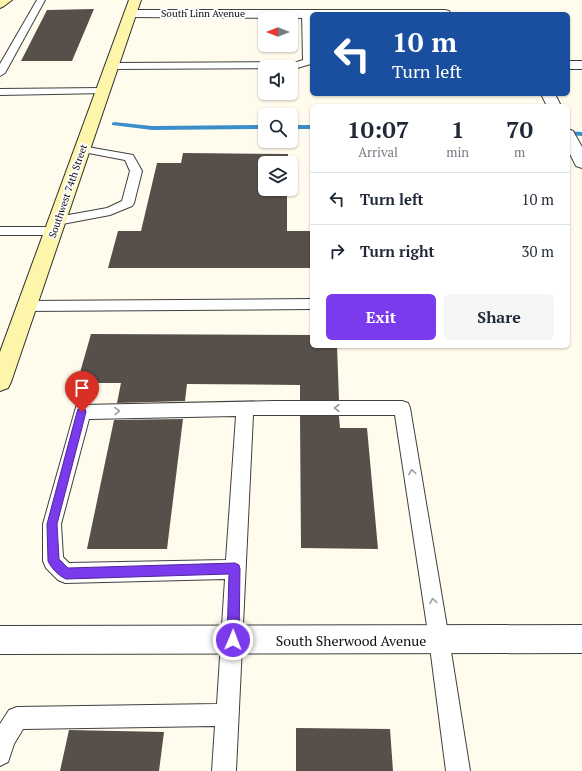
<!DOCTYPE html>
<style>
:root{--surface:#fff;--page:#f6f6f7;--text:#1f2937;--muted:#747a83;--line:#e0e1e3;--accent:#7c3aed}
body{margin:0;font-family:"PT Serif",serif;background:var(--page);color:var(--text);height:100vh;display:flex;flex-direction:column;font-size:15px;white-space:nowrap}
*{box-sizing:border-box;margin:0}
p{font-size:13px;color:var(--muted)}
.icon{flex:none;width:22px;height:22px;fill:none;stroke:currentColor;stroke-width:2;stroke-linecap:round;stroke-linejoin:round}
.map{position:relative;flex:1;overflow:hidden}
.sheet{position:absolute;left:310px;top:104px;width:260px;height:244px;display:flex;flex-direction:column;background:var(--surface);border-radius:6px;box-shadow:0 1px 3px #0004}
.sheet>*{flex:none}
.guide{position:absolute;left:310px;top:12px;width:260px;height:84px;border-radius:6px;box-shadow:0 1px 3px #0004;background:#1a4fa0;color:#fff;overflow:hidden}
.needle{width:26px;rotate:270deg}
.tools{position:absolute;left:258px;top:12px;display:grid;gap:8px}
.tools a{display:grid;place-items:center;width:40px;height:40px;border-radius:6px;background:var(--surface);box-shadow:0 1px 3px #0004;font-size:20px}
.pin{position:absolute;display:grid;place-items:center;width:34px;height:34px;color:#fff;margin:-41px -17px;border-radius:50% 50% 50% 0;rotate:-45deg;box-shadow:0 0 4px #0007}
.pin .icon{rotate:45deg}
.me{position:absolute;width:44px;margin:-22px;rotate:1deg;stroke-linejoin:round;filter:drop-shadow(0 0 3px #0008)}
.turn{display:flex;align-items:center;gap:14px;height:84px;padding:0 16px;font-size:18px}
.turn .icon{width:52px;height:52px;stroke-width:2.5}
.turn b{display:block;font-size:28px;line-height:34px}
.eta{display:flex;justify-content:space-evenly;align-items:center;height:68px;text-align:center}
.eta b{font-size:24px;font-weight:600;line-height:28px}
.primary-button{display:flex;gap:8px;margin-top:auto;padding:8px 16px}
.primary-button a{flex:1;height:46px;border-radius:6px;background:var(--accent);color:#fff;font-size:16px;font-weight:600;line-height:46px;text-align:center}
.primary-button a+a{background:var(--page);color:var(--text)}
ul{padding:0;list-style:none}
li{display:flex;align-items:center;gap:12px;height:52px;padding:0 16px;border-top:1px solid var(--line)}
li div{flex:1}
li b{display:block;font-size:15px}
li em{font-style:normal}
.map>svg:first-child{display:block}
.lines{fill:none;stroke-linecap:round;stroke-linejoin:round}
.stream{fill:#3c8eca;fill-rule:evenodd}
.building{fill:#564f4a}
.lane-casing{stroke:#404040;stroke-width:2}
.street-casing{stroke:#404040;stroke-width:2}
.secondary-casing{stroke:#2f2f2f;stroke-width:2}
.lane{fill:#fff;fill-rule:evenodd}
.street{fill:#fff;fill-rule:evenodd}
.secondary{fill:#fdf6aa;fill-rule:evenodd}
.oneway{stroke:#9e9e9e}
.route{fill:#7c3aed;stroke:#51269a}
.labels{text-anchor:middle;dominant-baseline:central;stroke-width:4;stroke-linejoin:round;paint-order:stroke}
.far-street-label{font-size:10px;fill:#0d0d0d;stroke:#fff}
.near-street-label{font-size:14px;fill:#0d0d0d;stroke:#fff}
</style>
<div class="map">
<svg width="582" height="771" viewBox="0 0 582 771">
<rect width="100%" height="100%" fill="#fffcee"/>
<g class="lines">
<g class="stream">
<path d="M114 122 152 126 265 125V129L152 130 112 125V123Z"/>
<rect x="291" y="125" width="21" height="4"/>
<path d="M568 131 582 132V136L568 135Z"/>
</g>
</g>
<g class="building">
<path d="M94 9 72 61H21L47 10Z"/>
<path d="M183 153 288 154V163H265V189H287V231H312V268H108L118 231H141L157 163H181Z"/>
<path d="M91 334 312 335V346H337L339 400H300V385L187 384 185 401 117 403 121 383H77Z"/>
<path d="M300 416H339L340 428H367L378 549 301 548Z"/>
<path d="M183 419 167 549H87L114 420Z"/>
<path d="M296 728 390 729 393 771H296Z"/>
<path d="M69 730 164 732 159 771H60Z"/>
</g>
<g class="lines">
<g class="lane-casing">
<g id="lane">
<path d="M37 0H45L5 73 0 76V64Z"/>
<path d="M306 10 310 13 311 64 297 68 112 69 107 66 112 63 297 62 303 60 302 13Z"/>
<path d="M102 88 106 89 107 91 106 93 0 95V89Z"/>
<path d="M82 146 133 155 142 171 134 203 132 206 110 215 57 225 52 224 51 221 52 218 107 208 122 201 130 171 125 160 78 151 76 149 78 147Z"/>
<path d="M0 227H54L59 228 60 231 59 234 54 235H0Z"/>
<path d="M312 299V309L27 311 22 310 20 306 22 302 27 301Z"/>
<path d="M274 401H402L408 403 410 408 449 639 470 771H446L429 639 395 415H253L236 771H212L215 726 23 729 14 744 8 762 0 766V724L9 710 17 707 217 704 225 579 65 583 58 580 46 568 43 561V524L76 407 82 405ZM236 416 226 560 69 563 63 557 61 524 89 419Z"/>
</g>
</g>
<g class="street-casing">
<g id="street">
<path d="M130 10H445L449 11 451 14H312V18L126 17 124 14 126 11Z"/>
<rect x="568" y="61" width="14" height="8"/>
<path d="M541 94H555L561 106H547Z"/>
<path d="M568 129 573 131 582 147V168L576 166 568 150Z"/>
<path d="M582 625V653L0 654V626Z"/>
</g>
</g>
<g class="secondary-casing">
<g id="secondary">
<path d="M0 0H12L4 6 0 8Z"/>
<path d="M129 0H141L11 382 8 388 0 391V352Z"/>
</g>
</g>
<use href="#lane" class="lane"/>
<use href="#street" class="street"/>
<use href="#secondary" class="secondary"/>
</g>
<defs><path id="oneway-chevron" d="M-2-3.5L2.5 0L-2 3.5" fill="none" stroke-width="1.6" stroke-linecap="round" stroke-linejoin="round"/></defs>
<g class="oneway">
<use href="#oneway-chevron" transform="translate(337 408) rotate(-180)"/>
<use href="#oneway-chevron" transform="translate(117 411) rotate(-1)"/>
<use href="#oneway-chevron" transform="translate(412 472) rotate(-99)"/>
<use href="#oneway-chevron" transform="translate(433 601) rotate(-99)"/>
</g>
<path class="route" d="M82 408 85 409 86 412 57 524 59 559 68 568 235 563 239 565 240 569 239 640 237 644 233 646 228 644 227 640 229 574 66 579C59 576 51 568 48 561L47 524 77 412 78 409Z"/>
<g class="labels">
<g class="far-street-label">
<text x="203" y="13">South Linn Avenue</text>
<text transform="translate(68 191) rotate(-71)">Southwest 74th Street</text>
</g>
<g class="near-street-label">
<text x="351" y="640">South Sherwood Avenue</text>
</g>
</g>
</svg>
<div class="tools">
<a><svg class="needle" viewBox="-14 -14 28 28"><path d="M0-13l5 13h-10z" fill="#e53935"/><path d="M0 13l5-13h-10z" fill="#747a83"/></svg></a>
<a><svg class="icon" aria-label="sound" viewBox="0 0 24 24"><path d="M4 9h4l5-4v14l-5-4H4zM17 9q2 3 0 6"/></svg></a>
<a><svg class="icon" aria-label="search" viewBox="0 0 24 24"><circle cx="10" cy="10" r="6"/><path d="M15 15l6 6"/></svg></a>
<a><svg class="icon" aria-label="layers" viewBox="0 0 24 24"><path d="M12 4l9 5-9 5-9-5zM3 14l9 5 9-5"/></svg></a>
</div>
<div class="pin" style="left:82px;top:412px;background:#d93025"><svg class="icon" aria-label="arrive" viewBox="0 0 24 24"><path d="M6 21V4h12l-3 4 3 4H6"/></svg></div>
<svg class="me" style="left:233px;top:640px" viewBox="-20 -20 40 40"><circle r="17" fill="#7c3aed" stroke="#fff" stroke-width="3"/><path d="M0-11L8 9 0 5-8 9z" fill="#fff"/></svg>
<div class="guide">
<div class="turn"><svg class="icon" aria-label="left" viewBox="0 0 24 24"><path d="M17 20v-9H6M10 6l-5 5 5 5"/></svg><div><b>10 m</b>Turn left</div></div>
</div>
<section class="sheet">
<div class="eta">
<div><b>10:07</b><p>Arrival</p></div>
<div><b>1</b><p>min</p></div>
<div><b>70</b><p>m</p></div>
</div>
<ul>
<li><svg class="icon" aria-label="left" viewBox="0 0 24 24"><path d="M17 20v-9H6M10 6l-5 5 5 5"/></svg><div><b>Turn left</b></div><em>10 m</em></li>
<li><svg class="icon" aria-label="right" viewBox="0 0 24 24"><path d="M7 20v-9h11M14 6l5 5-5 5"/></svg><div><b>Turn right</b></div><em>30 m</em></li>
</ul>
<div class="primary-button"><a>Exit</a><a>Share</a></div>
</section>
</div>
